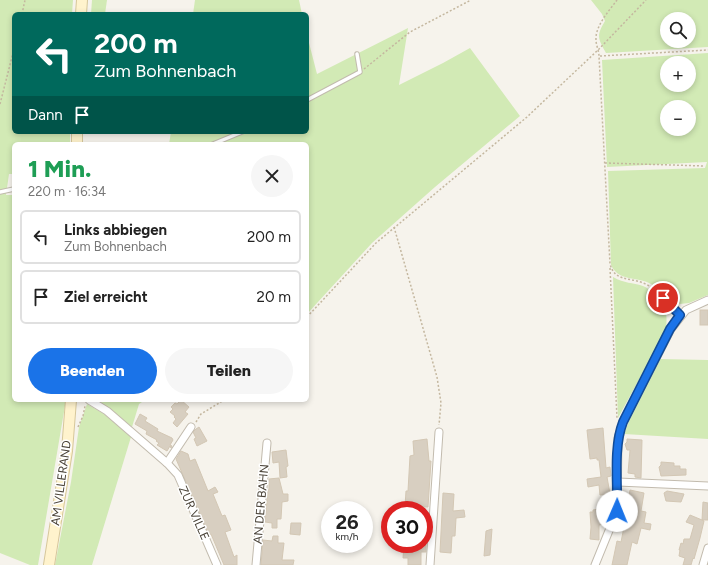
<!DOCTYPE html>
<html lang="de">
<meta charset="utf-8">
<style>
:root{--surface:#fff;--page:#f6f6f6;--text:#222;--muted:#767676;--line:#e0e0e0;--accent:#1a73e8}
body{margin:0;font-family:Figtree,sans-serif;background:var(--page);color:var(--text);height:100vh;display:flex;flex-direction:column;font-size:15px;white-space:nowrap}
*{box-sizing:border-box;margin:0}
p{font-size:13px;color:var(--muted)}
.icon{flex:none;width:22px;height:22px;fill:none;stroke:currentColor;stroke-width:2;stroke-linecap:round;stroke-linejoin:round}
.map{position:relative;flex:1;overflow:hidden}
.drawer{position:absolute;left:12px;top:142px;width:297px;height:260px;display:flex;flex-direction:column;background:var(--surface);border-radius:6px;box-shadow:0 2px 6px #0003}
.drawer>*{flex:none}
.banner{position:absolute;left:12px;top:12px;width:297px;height:122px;border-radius:6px;box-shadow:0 2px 6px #0003;background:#00695c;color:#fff;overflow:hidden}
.controls{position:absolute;left:660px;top:12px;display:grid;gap:8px}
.controls a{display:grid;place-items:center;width:36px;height:36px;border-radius:50%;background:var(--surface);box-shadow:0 2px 6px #0003;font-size:20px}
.speed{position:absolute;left:321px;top:501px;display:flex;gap:8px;font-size:20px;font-weight:700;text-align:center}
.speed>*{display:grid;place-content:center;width:52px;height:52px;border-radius:50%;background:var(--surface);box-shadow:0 2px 6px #0003;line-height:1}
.speed small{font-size:10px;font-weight:400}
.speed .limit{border:6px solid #d22;background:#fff;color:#111}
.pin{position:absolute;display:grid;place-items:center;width:34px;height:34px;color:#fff;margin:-17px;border:2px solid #fff;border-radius:50%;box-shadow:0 1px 4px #0007}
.me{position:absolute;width:44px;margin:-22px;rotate:1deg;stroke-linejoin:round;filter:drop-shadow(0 0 3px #0008)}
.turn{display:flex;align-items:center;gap:14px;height:84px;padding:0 16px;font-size:18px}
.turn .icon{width:52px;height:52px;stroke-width:2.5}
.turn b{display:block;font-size:28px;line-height:34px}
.then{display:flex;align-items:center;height:38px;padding:0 16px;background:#0003;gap:8px;font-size:15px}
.round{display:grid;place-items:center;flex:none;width:42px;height:42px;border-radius:21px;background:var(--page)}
.summary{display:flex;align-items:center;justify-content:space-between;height:68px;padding:0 16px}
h1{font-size:24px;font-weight:800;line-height:30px;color:#1e9e55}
.primary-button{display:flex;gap:8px;margin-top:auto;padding:8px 16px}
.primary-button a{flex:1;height:46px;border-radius:24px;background:var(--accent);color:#fff;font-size:16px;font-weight:800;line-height:46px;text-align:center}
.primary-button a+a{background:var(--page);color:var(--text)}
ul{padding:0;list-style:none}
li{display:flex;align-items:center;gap:12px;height:54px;margin:0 8px 6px;padding:0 8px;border:2px solid var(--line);border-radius:6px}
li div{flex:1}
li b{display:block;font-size:15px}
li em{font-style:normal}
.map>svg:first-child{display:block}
.green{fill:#d2eab5;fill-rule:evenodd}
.building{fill:#d8cfc1;stroke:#d3c7b4}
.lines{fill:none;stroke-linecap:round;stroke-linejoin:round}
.service-casing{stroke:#c2bbae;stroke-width:5.5}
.minor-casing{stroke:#c2bbae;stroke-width:9}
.secondary-casing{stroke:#d6c79b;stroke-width:12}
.path{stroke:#c4b79f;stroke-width:1.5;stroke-dasharray:2 2;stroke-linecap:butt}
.service{stroke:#fff;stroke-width:3.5}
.minor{stroke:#fff;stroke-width:7}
.secondary{stroke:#fff3cd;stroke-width:10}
.route-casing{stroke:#114b97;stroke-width:10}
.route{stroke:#1a73e8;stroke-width:7}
.labels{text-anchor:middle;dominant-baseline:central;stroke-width:3;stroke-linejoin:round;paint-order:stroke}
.street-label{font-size:12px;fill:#4b4439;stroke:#fff}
</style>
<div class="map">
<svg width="708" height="565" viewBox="0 0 708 565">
<rect width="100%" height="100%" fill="#f6f3ec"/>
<g class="green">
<path d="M0 0H73L72 14H14V132H70V144H14V174H9L6 195H14V400H66L38 565H30L0 553Z"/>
<path d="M92 0H107L105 14H91Z"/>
<path d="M195 0H299L302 14H193Z"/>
<path d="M591 0H708V47L606 53C598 38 596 36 605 21L602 14ZM667 19H689V41H667Z"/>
<path d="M408 28 399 85 443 63 470 48 520 116 435 187 372 243 307 314V144H169L171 132H307V35L317 74Z"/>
<path d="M708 53V295L689 303 680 304C672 296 659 288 649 283 635 276 619 282 611 265L608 171 705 168 707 162 607 167 602 60ZM667 63H689V85H667ZM667 107H689V129H667Z"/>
<path d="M613 277C625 284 632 282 643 286 646 287 649 289 651 291 666 302 668 312 666 330L618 418Z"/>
<path d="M660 359 708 360V439L624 434 629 421Z"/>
<path d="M98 400H145L139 404 132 427Z"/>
<path d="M87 404 104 414 131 437 92 565H55L71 482 79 427Z"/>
</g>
<g class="building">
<rect x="700" y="310" width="8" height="15"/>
<path d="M181 400 189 407 185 412 188 414 177 427 173 423 176 419 174 417 175 416 170 412 173 409 171 407 175 403 177 404Z"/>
<path d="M140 414 147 418 145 421 158 429 157 431 172 438 173 440 170 445 172 446 171 448 170 446 167 451 157 445 159 443 156 441 157 440 146 434 147 431 135 424Z"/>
<path d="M199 427 207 441 197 446 194 439 196 438 193 432 196 429Z"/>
<path d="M603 428 606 468 610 467 611 476 607 477 610 494 600 495 599 485 588 487 587 479 601 477 599 460H597V458L590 459 587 430Z"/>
<path d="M427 439 429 461H431L428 507 405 506 406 491H408L410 456 414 455 413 441Z"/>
<path d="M627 439 642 440 641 478 635 477V474L628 473 630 450H627L625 444 627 442Z"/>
<path d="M286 450 288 466 286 467 287 477 280 478 279 462 273 463 272 452Z"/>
<path d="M181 451 188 454 190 461 195 459 208 491 215 487 218 492 213 494 222 516 225 515 231 530 225 532 234 557 237 555V565H224L211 534 209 535 176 459Z"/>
<path d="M661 462 674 463V466H680V469H686V475L661 476 659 467 661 465Z"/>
<path d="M279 478 283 494H288V501L282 502 281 519H277V528H272V523L265 522 268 490H269V479Z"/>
<path d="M630 490 644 493 641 511 646 512 644 523 651 524 650 530 641 528 637 544 632 542 627 565H612L617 541 621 542 628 507H627Z"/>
<path d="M667 491 684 494 681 502 666 501 664 493Z"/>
<path d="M443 493 454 494 453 511 464 510 465 517 456 518 455 536H452L451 553 440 552Z"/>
<path d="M703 502 708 503V520H702L704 521 700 538 694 559 693 558 691 565H683L685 558 679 556 680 550H679L681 543 683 544 684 539H690L694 525 686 522 690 515 702 520Z"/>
<path d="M606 508 607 516H604L605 524 599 525V540L590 539 591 527 590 512H593V510Z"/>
<path d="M291 523H301L300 535 290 534Z"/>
<path d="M492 529 490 555 484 556 486 531Z"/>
<path d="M273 536H278V543H284L282 560H294L293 565H261L263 540 272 541Z"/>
<path d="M404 544H426V552H421V565H408V558H403Z"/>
</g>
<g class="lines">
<g class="service-casing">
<g id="service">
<path d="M307 100 360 72 357 54"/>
<path d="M213 144 242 132"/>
<path d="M0 192 14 189"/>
</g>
</g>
<g class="minor-casing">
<g id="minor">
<path d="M663 298 680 315"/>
<path d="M89 400 107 411 167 463 178 475 217 565"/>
<path d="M167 463 191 427"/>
<path d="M618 482 708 486"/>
<path d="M256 565 267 443"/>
<path d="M430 565 439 432"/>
<path d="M595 565 617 511 618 438 623 422 671 329 686 310 708 300"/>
<path d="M703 565 708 548"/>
</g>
</g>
<g class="secondary-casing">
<g id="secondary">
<path d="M81 14 82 0"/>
<path d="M77 144V132"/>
<path d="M49 565 67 451 71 400"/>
</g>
</g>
<g class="path">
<path d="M617 0C609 11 595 26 596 40 596 45 599 51 599 56L610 264C615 282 629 277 643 283 649 285 654 289 658 294"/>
<path d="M22 14 25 0"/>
<path d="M600 56 708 50"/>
<path d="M364 69 410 32 471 0"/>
<path d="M0 104 14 49"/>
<path d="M605 163 705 166"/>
<path d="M394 227 437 377 441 403 439 425"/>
<path d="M610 268 617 418"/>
<path d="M307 317 376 243 527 117 599 49 646 0"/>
<path d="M196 422 201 414 224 400"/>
<path d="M78 427 83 416 85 406"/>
</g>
<use href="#service" class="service"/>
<use href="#minor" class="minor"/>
<use href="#secondary" class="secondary"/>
</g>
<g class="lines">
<g class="route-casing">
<path id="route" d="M617 511C618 483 613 448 623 422L670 329 680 315 663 298"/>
</g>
<use href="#route" class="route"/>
</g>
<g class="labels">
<g class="street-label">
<text transform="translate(61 483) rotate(-82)">AM VILLERAND</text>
<text transform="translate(261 504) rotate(-85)">AN DER BAHN</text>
<text transform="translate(194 513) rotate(66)">ZUR VILLE</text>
</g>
</g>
</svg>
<div class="controls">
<a><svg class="icon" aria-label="search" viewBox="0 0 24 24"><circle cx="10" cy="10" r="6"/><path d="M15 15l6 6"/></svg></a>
<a>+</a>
<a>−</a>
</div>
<div class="speed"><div>26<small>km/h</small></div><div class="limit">30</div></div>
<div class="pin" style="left:663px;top:298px;background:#d93025"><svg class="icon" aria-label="arrive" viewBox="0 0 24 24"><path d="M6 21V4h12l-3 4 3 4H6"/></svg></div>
<svg class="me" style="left:617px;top:511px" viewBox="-20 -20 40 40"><circle r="19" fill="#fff"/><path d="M0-13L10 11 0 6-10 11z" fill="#1a73e8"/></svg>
<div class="banner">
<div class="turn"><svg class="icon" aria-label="left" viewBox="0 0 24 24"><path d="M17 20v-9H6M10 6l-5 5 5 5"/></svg><div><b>200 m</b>Zum Bohnenbach</div></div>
<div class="then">Dann<svg class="icon" aria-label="arrive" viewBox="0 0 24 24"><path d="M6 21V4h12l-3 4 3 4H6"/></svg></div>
</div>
<section class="drawer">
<div class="summary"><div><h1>1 Min.</h1><p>220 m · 16:34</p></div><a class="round"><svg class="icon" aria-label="close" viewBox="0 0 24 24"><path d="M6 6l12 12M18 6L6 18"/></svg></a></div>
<ul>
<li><svg class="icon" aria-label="left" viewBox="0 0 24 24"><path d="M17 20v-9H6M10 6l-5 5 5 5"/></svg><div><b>Links abbiegen</b><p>Zum Bohnenbach</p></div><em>200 m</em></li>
<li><svg class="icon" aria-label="arrive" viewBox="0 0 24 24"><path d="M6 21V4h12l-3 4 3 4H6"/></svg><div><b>Ziel erreicht</b></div><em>20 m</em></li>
</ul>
<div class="primary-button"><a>Beenden</a><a>Teilen</a></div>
</section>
</div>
